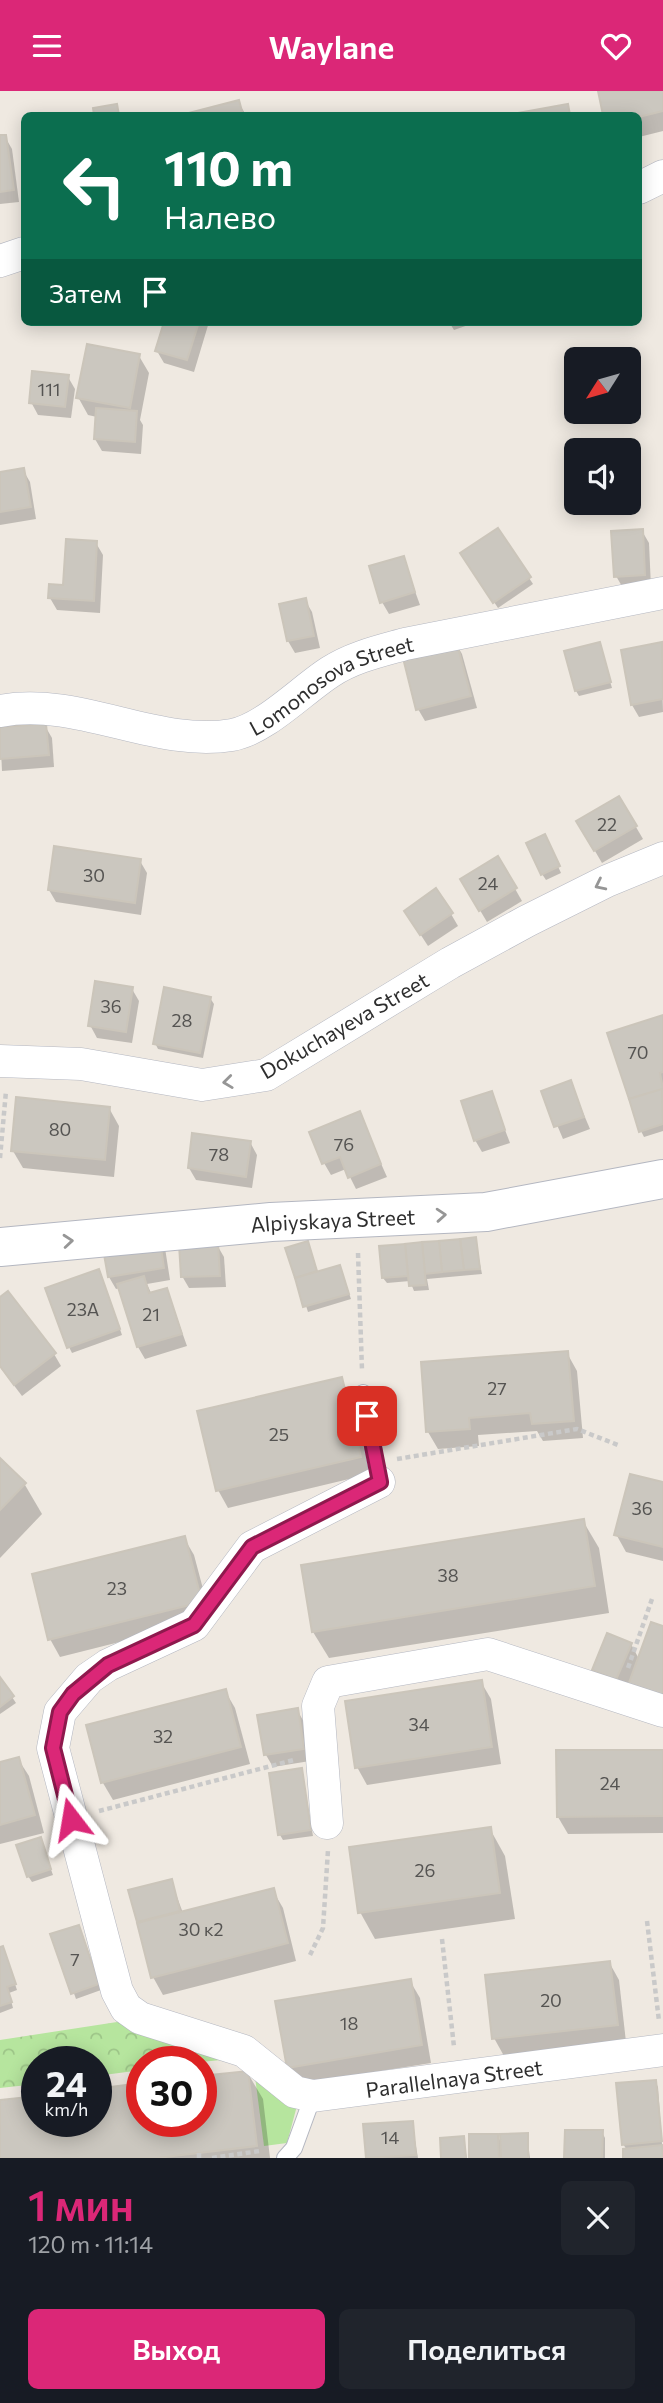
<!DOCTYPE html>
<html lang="ru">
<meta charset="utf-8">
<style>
:root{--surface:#171b24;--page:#20242c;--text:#f1f3f6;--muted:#9ea1a6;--accent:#db2777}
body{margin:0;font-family:Commissioner,sans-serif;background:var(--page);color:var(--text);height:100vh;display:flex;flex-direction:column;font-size:26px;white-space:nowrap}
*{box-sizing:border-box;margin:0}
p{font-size:23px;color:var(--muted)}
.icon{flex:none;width:38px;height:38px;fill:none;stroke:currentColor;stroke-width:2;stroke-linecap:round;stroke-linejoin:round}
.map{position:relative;height:2067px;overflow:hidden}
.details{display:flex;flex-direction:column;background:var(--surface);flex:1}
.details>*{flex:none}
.top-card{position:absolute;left:21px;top:21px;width:621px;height:214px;border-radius:10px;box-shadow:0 4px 18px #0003;background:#0b6e4f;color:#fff;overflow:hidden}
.needle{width:46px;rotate:233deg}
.controls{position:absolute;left:564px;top:256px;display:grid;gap:14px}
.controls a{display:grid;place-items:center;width:77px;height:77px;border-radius:10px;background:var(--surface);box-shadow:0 4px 18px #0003;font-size:35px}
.speed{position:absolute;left:21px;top:1955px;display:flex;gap:14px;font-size:35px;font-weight:700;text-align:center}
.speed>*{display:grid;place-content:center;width:91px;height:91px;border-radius:50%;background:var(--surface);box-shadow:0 4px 18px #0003;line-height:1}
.speed small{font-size:18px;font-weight:400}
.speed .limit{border:10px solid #d22;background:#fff;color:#111}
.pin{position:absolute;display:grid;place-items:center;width:60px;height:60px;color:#fff;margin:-30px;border-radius:14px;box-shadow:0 4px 10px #0006}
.me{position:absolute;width:77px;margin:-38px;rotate:346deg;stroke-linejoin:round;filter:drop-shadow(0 0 5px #0008)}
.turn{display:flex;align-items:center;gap:24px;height:147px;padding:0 28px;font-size:32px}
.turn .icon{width:91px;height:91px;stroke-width:2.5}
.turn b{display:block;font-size:49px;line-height:60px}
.then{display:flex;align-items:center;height:66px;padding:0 28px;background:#0003;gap:14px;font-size:26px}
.round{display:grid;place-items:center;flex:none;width:74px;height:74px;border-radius:10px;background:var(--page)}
.head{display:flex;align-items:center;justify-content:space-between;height:119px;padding:0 28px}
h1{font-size:42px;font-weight:600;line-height:52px;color:var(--accent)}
.cta{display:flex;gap:14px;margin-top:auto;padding:14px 28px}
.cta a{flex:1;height:80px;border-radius:10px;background:var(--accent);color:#fff;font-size:28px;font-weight:600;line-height:80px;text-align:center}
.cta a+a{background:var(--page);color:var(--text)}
header{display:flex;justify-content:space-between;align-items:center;height:91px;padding:0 28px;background:var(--accent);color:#fff;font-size:32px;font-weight:600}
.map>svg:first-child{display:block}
.green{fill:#b6e59e}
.forest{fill:url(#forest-crowns)}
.shadow{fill:#0003}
.building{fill:#cbc7bf;stroke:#cbc5ba;stroke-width:2}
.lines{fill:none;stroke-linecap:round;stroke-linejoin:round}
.service-casing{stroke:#b4b7c1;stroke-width:18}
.minor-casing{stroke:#b4b7c1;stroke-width:33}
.tertiary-casing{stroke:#b4b7c1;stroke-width:40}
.path{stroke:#c9c9c9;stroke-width:4.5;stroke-dasharray:5 3.5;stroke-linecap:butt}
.service{stroke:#fff;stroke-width:16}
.minor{stroke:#fff;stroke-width:32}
.tertiary{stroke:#fff;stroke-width:38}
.oneway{stroke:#969696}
.route-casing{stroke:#8e194d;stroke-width:18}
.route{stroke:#db2777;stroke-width:12}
.labels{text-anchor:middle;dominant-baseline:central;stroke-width:6;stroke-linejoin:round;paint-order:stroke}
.number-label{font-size:18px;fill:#555452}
.street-label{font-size:21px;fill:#2e2e2e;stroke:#fff}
</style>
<header><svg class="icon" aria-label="menu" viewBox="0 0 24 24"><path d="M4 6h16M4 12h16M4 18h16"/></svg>Waylane<svg class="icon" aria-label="heart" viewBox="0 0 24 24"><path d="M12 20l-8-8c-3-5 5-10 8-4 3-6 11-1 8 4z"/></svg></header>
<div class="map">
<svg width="663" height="2067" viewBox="0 0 663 2067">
<defs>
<pattern id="forest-crowns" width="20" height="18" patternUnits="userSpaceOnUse" patternTransform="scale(1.75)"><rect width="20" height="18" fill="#b6e59e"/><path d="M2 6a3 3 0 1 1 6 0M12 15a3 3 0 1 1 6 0" fill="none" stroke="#9dc588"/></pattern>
</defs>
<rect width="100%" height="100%" fill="#efe9e1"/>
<path class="green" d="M254 1978 298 2011 287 2052 264 2055Z"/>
<path class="forest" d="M130 1929 231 1968 201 1971 142 1970V1979L96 1985V1970H37V1993L0 1997V1949Z"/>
<g class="shadow">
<path d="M599 0H663V40L639 46V24H605Z"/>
<path d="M238 11 246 24H185Z"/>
<path d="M567 15 571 24H516Z"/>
<path d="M0 46H5L12 58 19 111 0 113Z"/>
<path d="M158 231H209L194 281 164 272 157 260 164 236Z"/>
<path d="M449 231H477L454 239Z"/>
<path d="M139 265 149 282 140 329 143 334 141 363 102 360 95 348 97 326 88 324 78 306Z"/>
<path d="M68 286 75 298 71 327 38 324 31 311Z"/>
<path d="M23 379 30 391 36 428 0 434V383Z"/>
<path d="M498 439 533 493 498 517 466 469Z"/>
<path d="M642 440 649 452 651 496 623 497 616 485Z"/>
<path d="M96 452 103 464 100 522 57 519 50 507 65 496Z"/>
<path d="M403 467 420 514 389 523 382 511Z"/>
<path d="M305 509 312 521 320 557 295 562 288 550 281 514Z"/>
<path d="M455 551 462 563 477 617 425 630 418 618Z"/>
<path d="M599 553 612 597 579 605 576 600Z"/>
<path d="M661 553 663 621 639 626 632 614Z"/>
<path d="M45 635 52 647 54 676 2 680 0 638Z"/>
<path d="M619 707 643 748 602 772 578 731Z"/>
<path d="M547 751 561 782 546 789 542 783Z"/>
<path d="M498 768 522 810 487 831 462 789Z"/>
<path d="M140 770 147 782 141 824 56 811 49 799Z"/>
<path d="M451 823 458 835 428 855 413 832Z"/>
<path d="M132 898 139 910 132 952 97 947 90 934Z"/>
<path d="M210 907 214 913 203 967 158 958 155 952Z"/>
<path d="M663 926V1040L644 1046 641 1040Z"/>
<path d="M570 991 590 1038 563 1048 543 1001Z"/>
<path d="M491 1002 510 1052 482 1061 475 1049Z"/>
<path d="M109 1017 119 1035 114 1086 23 1077 13 1060Z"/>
<path d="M359 1023 387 1086 356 1098 346 1078 331 1084 324 1072Z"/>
<path d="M250 1051 257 1064 252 1097 196 1089 189 1077Z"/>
<path d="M475 1148 482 1183 427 1188 429 1199 414 1200 410 1190 387 1192 383 1187 380 1157Z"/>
<path d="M307 1152 318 1182 340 1176 351 1208 308 1221 288 1158Z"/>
<path d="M217 1154 224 1166 226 1196 189 1197 182 1185Z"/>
<path d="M165 1157 170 1189 147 1193 152 1204 167 1199 187 1255 145 1268 138 1256 120 1197 116 1198 109 1186Z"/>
<path d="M102 1186 122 1244 72 1262 69 1256Z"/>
<path d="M0 1208 54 1263 61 1275 22 1305 0 1276Z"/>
<path d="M567 1262 577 1280 583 1347 543 1350 537 1340 478 1344 479 1355 438 1358 428 1341Z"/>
<path d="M341 1288 351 1305 370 1383 228 1417 218 1399Z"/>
<path d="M0 1369 25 1394 42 1423 0 1467Z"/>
<path d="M663 1393V1470L626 1461 616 1443Z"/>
<path d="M583 1430 599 1457 609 1522 329 1567 313 1541Z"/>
<path d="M184 1447 194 1464 211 1528 60 1566 50 1548Z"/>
<path d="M663 1537V1617L604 1596 594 1579 631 1553 639 1568Z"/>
<path d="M0 1588 16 1612 0 1623Z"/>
<path d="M481 1591 491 1608 501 1673 367 1694 357 1676Z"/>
<path d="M225 1600 235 1617 250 1673 113 1709 103 1692 88 1635Z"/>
<path d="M297 1619 304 1631 310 1670 273 1676 266 1664Z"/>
<path d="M663 1660V1742L568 1743 558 1726Z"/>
<path d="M18 1668 29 1685 44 1742 0 1753V1673Z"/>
<path d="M301 1679 313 1745 283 1749 280 1744Z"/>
<path d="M490 1738 505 1765 515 1828 375 1848 360 1821Z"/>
<path d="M40 1748 53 1784 32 1791 28 1785Z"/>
<path d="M171 1790 183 1822 273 1800 283 1817 296 1870 163 1904 153 1886 139 1830Z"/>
<path d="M81 1841 101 1899 76 1908 53 1844Z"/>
<path d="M3 1857 17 1899 9 1902 13 1917 0 1922V1858Z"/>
<path d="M609 1871 619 1889 626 1951 504 1965 494 1947Z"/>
<path d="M410 1890 420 1907 431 1972 298 1993 288 1976Z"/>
<path d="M247 1981 263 2008 270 2067H0V2011L37 2030H201Z"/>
<path d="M655 1990 658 1996 663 2067H625L627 2059 623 2053Z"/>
<path d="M412 2032 418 2067H368L365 2034Z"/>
<path d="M602 2041 605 2047V2067H566Z"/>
<path d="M497 2044 502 2053 527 2044 530 2067H471Z"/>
<path d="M463 2047 467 2067H443Z"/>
</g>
<g class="building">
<path d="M598 0H663V20L639 26 603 24Z"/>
<path d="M239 9 243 24H181Z"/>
<path d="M117 13 119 24H94L93 17Z"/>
<path d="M568 13 570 24H506Z"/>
<path d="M0 44H6L14 99 0 101Z"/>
<path d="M164 231H199L187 269 155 260Z"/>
<path d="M87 253 140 263 130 317 76 307Z"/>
<path d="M32 280 69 284 65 316 29 312Z"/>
<path d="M96 317 137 320 135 351 94 348Z"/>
<path d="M24 377 31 416 0 421V381Z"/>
<path d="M498 437 531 486 493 512 460 462Z"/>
<path d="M643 438 645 484 614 486 611 440Z"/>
<path d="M66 448 97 450 94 510 48 507 49 493 63 494Z"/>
<path d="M404 465 415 501 380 512 369 475Z"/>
<path d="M306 507 314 545 287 550 279 513Z"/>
<path d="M456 549 471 605 416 619 402 563Z"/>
<path d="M600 551 611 591 575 600 564 560Z"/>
<path d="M662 551 663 608 631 614 621 559Z"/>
<path d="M46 633 49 664 0 668V636Z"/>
<path d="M619 705 637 735 594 760 576 730Z"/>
<path d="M545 743 560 775 541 784 526 752Z"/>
<path d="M54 755 141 768 135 812 48 799Z"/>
<path d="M498 765 517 797 479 820 460 788Z"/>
<path d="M436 797 453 822 420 844 404 820Z"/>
<path d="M95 890 133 896 126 941 88 935Z"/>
<path d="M164 896 211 906 200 962 153 953Z"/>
<path d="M663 924V981L660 982 663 998 629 1008 607 942Z"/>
<path d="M571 989 584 1026 554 1036 541 1000Z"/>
<path d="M662 998 663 1033 639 1041 629 1008Z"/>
<path d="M492 1000 505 1039 474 1050 461 1010Z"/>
<path d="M16 1006 110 1016 105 1069 11 1060Z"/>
<path d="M360 1020 381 1073 348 1087 340 1066 322 1073 309 1041Z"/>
<path d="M192 1042 251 1050 246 1086 188 1077Z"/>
<path d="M159 1143 164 1177 108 1186 102 1152Z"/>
<path d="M476 1146 480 1178 464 1179 460 1148Z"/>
<path d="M460 1148 464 1179 442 1181 439 1150Z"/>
<path d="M308 1150 317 1180 295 1187 285 1157Z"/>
<path d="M439 1150 442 1181 425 1183 422 1151Z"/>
<path d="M422 1151 426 1194 409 1195 405 1153Z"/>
<path d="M218 1152 220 1185 181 1186 179 1153Z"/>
<path d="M405 1153 408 1185 382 1187 379 1155Z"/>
<path d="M340 1174 349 1203 303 1216 295 1187Z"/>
<path d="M99 1178 120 1238 67 1257 45 1197Z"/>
<path d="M144 1185 149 1202 167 1197 182 1243 137 1256 117 1193Z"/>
<path d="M8 1200 56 1262 14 1294 0 1275V1206Z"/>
<path d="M568 1260 574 1330 532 1333 530 1322 469 1327 470 1338 426 1341 421 1271Z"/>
<path d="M342 1286 361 1366 216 1400 197 1320Z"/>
<path d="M0 1367 26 1392 0 1419Z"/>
<path d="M630 1383 663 1391V1456L614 1444Z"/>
<path d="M584 1428 595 1495 312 1541 301 1474Z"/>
<path d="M185 1445 202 1511 48 1549 32 1483Z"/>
<path d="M651 1531 663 1535V1614L626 1600Z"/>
<path d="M607 1542 632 1552 616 1589 592 1579Z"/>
<path d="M0 1586 14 1605 0 1616Z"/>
<path d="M482 1589 492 1656 355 1677 345 1610Z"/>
<path d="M226 1598 241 1656 101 1692 86 1634Z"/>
<path d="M298 1617 304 1658 264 1664 257 1624Z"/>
<path d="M556 1659H663V1725L557 1726Z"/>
<path d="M19 1666 35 1724 0 1734V1671Z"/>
<path d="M302 1677 311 1739 278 1744 269 1682Z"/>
<path d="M491 1736 500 1802 358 1822 349 1756Z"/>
<path d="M41 1746 51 1778 27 1786 16 1754Z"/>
<path d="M172 1788 180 1820 137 1831 128 1799Z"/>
<path d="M274 1797 288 1852 151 1887 137 1832Z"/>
<path d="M79 1834 99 1893 71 1903 50 1843Z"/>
<path d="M3 1855 16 1893 7 1896 12 1911 0 1915V1856Z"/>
<path d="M610 1870 618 1934 492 1948 485 1884Z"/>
<path d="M411 1888 422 1954 287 1977 275 1910Z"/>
<path d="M248 1980 257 2055 157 2067H0V2009L37 2005V2030H96V1998L142 1992V2030H201V1985Z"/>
<path d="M656 1989 662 2050 622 2054 616 1992Z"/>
<path d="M413 2030 416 2064 366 2067 363 2033Z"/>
<path d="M565 2039H603L602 2067H564Z"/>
<path d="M528 2042V2067H501L500 2043Z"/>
<path d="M469 2043H498L499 2067H469Z"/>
<path d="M464 2045 466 2067H441L440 2047Z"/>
<path d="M662 2054 663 2067H623V2058Z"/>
</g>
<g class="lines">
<g class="service-casing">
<g id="service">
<path d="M363 1302 379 1391"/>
<path d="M285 2067 294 2057 313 2005"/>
</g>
</g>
<g class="minor-casing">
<g id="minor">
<path d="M639 97 663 85"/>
<path d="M0 170 24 162"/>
<path id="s1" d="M0 620C78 605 156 657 232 644 265 638 302 599 330 581 353 566 380 560 405 553L663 502"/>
<path d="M0 970 81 973 202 994 266 984 450 872 527 830 607 790 663 767"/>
<path id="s2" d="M379 1391 252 1456 194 1534 108 1574 89 1587 60 1621 53 1657 117 1900 126 1917 140 1927 244 1960 295 2001 313 2005 663 1959"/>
<path d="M327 1732 318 1615 328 1591 488 1563 663 1620"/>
</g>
</g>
<g class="tertiary-casing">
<g id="tertiary">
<path id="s3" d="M0 1156 271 1131 486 1121 663 1088"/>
</g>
</g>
<g class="path">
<path d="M0 1067 6 1000"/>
<path d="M358 1162 362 1279"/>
<path d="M397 1368 577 1338 618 1354"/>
<path d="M628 1577 652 1508"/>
<path d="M99 1720 294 1669"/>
<path d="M647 1830 659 1930"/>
<path d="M442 1848 454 1956"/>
<path d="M310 1864 323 1837 328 1759"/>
<path d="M199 2062V2067"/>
<path d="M212 2067 260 2060"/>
</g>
<use href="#service" class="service"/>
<use href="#minor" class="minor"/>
<use href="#tertiary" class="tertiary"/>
</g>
<defs><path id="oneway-chevron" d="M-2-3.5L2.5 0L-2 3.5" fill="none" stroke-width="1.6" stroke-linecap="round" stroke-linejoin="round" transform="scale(1.75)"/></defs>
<g class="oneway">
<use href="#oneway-chevron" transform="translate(600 794) rotate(154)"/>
<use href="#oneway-chevron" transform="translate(228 991) rotate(173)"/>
<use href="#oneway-chevron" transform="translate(441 1124) rotate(-4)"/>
<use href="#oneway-chevron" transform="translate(68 1150) rotate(-5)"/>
</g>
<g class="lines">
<g class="route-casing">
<path id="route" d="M71 1728 53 1657 60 1621 73 1603 108 1574 194 1534 252 1456 380 1391 367 1325"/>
</g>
<use href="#route" class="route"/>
</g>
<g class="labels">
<g class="number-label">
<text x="49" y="298">111</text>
<text x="607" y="733">22</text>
<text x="94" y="784">30</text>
<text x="488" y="792">24</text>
<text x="111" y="915">36</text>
<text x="182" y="929">28</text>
<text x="638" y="961">70</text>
<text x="60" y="1038">80</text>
<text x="344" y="1053">76</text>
<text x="219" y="1063">78</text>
<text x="83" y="1218">23А</text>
<text x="151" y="1223">21</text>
<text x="497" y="1297">27</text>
<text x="279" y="1343">25</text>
<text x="642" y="1417">36</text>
<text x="448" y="1484">38</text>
<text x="117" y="1497">23</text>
<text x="419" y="1633">34</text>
<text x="163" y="1645">32</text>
<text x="610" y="1692">24</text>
<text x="425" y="1779">26</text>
<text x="201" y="1838">30 к2</text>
<text x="75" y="1868">7</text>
<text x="551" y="1909">20</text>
<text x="349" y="1932">18</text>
<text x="390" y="2046">14</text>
</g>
<g class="street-label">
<text stroke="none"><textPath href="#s1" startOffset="348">Lomonosova Street</textPath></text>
<text transform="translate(344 934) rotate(-30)">Dokuchayeva Street</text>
<text stroke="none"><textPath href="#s3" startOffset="334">Alpiyskaya Street</textPath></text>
<text stroke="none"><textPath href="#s2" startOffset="1062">Parallelnaya Street</textPath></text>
</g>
</g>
</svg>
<div class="controls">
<a><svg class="needle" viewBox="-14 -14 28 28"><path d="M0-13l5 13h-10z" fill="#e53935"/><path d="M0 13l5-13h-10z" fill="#9ea1a6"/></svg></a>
<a><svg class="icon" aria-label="sound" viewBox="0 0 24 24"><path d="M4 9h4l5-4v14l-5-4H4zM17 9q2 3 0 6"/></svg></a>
</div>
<div class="speed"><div>24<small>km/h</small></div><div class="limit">30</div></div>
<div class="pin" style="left:367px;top:1325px;background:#d93025"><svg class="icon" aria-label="arrive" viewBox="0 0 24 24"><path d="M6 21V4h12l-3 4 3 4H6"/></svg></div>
<svg class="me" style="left:71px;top:1728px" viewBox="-20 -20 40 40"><path d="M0-17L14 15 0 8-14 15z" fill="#db2777" stroke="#fff" stroke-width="4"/></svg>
<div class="top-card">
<div class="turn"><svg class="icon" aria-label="left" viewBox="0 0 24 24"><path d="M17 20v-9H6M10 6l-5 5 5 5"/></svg><div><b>110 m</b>Налево</div></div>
<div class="then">Затем<svg class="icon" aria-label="arrive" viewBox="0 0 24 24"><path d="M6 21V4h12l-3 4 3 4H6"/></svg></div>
</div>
</div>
<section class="details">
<div class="head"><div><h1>1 мин</h1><p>120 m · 11:14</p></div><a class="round"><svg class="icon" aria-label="close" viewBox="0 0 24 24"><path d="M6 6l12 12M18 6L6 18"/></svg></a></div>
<div class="cta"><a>Выход</a><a>Поделиться</a></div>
</section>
